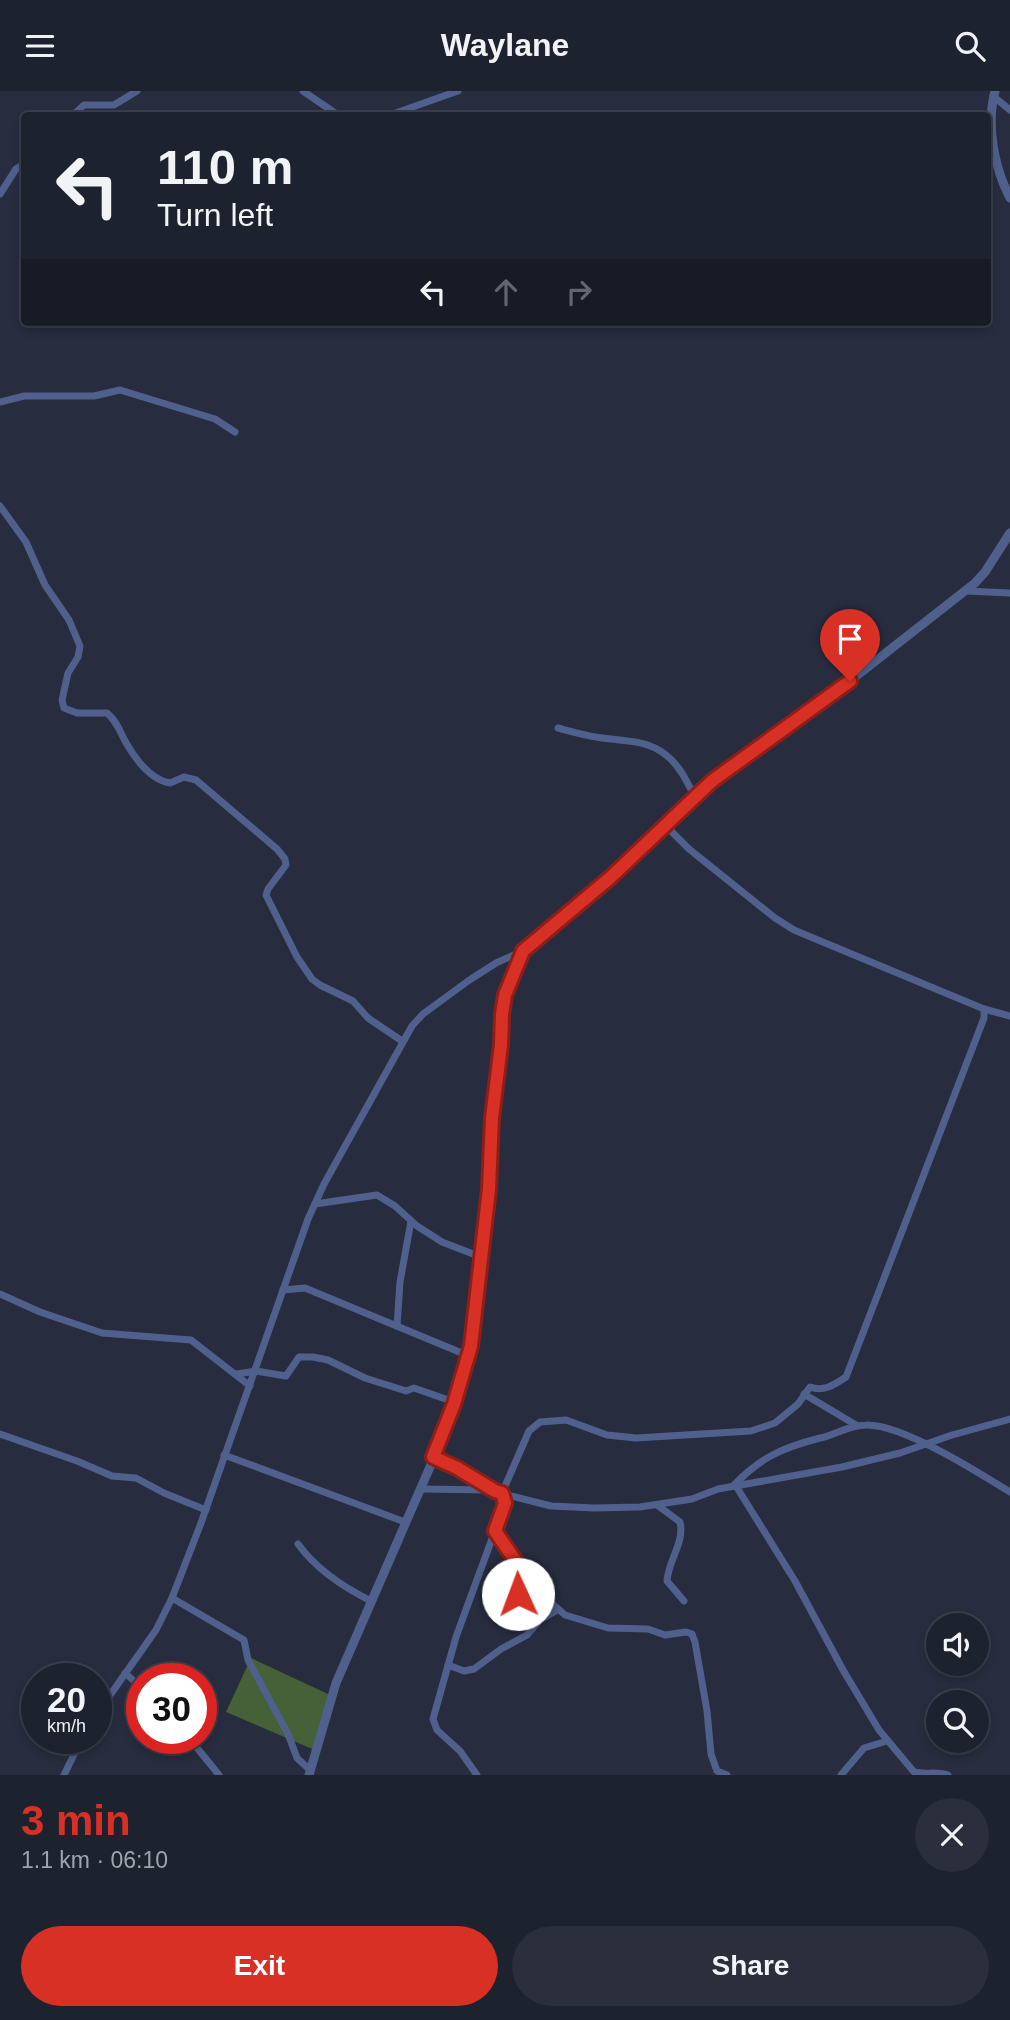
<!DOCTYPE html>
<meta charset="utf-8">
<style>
:root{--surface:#1d222f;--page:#2a2f3b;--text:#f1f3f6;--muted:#a0a4aa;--line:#3b3f4b;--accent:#d93025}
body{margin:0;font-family:Helvetica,sans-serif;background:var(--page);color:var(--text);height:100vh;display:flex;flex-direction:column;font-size:26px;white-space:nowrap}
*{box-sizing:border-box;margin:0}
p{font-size:23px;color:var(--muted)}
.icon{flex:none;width:38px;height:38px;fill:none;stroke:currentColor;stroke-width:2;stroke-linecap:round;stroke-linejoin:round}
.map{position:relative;height:1684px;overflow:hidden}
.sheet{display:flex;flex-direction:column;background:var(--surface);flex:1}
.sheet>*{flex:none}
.guide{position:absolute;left:21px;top:21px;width:970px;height:214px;border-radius:7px;box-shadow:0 4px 10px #0003,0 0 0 2px var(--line);background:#1d222f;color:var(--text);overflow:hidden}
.buttons{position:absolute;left:926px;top:1522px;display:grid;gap:14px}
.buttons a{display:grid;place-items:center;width:63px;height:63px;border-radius:50%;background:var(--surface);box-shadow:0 4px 10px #0003,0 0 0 2px var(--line);font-size:35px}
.speed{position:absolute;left:21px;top:1572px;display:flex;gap:14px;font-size:35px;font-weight:700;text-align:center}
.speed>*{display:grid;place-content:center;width:91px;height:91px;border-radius:50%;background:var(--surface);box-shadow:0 4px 10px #0003,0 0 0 2px var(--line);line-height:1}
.speed small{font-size:18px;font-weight:400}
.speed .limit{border:10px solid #d22;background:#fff;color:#111}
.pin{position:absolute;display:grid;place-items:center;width:60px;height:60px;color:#fff;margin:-72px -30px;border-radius:50% 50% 50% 0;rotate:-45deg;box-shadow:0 0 7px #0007}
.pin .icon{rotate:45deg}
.me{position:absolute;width:77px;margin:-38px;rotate:358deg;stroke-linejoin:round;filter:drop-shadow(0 0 5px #0008)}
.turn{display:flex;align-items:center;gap:24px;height:147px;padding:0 21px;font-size:32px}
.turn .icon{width:91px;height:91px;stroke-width:2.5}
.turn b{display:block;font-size:49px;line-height:60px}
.lanes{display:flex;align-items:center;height:66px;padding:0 21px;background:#0003;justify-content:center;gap:35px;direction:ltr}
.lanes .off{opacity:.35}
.round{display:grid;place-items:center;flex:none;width:74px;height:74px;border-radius:37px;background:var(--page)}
.head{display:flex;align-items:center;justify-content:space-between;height:119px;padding:0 21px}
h1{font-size:42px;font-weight:600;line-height:52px;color:var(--accent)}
.action{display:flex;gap:14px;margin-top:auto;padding:14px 21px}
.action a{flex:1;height:80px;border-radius:42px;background:var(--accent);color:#fff;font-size:28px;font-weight:600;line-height:80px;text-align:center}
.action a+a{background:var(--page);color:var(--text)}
header{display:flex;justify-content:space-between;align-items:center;height:91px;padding:0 21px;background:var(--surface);font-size:32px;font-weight:600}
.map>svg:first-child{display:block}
.green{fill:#466038}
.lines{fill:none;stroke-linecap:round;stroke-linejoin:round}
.minor{stroke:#50608d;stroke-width:7}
.tertiary{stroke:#50608d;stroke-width:9}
.route-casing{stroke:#8d1f18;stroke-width:18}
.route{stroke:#d93025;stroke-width:12}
</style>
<header><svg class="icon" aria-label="menu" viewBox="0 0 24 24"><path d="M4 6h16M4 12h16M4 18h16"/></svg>Waylane<svg class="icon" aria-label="search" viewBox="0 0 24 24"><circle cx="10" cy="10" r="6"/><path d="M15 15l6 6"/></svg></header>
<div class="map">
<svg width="1010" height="1684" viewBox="0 0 1010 1684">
<rect width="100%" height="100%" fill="#272d3f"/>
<path class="green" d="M251 1567 330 1604 317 1660 226 1621Z"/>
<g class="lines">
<g class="minor">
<path d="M303 0 338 24"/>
<path d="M993 5 1010 19"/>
<path d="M73 24 84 14H114L137 0"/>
<path d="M390 24 458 0"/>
<path d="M0 103 16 78 24 73"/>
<path d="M0 311 24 305H94L120 299 215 328 235 341"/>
<path d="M0 415 26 451 45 494 69 529 80 555 78 566 68 582 62 609 64 617 77 622H107C119 632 120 643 128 655 137 670 152 689 170 692L184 686 196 689 277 758 285 768 286 774 268 798 266 804 297 866 312 888 320 894 353 910 368 927 402 950"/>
<path d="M966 500 1010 502"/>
<path d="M558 637C573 641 587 645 602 647 624 650 648 649 666 664 679 674 687 690 694 705"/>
<path d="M984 918 1010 925"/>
<path d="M315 1113 377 1104 395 1115 417 1135 442 1151 481 1166"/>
<path d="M283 1199 305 1197 469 1265"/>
<path d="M0 1203 40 1221 102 1242 191 1249 250 1295"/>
<path d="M397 1235 400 1191 411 1130"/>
<path d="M237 1283 256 1280 286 1285 299 1266H313L328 1269 365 1287 406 1300 414 1297 454 1311"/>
<path d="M804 1303 856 1334"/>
<path d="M0 1343 77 1370 112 1385 136 1387 164 1402 206 1419"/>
<path d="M224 1364 405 1431"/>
<path d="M434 1366 491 1398"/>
<path d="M733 1395C760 1367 781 1357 820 1347 835 1344 849 1334 866 1334 902 1333 978 1381 1010 1401"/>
<path d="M736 1395 795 1490 843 1579 879 1639 914 1681C926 1684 936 1680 948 1684"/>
<path d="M420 1398 488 1399 551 1415 594 1417 640 1416 692 1408 718 1398 842 1376 900 1362 952 1344 1010 1328"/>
<path d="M657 1414 680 1431C685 1451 668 1470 667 1490L684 1510"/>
<path d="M495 1440 537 1499 565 1524 608 1537 648 1538 665 1544 686 1541 692 1543 695 1551 707 1620 711 1663 717 1680 727 1684"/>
<path d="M298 1453C316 1478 343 1496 371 1510"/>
<path d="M524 1482 516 1513 522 1520 540 1529"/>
<path d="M172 1507 244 1549 248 1569 288 1643 297 1667 310 1679"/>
<path d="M448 1574 464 1580 474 1578 501 1558 527 1544 540 1529 557 1519"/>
<path d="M125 1582 142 1597"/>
<path d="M96 1624 156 1539 172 1507 201 1432 308 1128 324 1093 412 935 423 923 468 890 496 872 523 860"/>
<path d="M189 1647 219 1684"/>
<path d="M64 1684 82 1647"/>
<path d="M477 1684 460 1660 437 1639 433 1628 456 1546 504 1415 502 1402 529 1340 540 1331 566 1329 607 1344 636 1347 751 1340 775 1332 798 1313 810 1296C824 1301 834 1294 846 1286L984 927V918L794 839 775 827 689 758 672 741 669 731"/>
<path d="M841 1684 864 1657 887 1650"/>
</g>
<g class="tertiary">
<path d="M995 0C986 34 994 76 1010 107"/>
<path d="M309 1684 336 1592 433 1369 469 1266 489 1098 492 1027 501 954 502 923 505 904 523 860 611 786 712 690 850 590 975 492 985 481 1010 442"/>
</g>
</g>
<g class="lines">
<g class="route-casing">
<path id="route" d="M518 1503 524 1482 495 1440 505 1412 502 1402 495 1400 457 1377 433 1366 454 1313 471 1255 489 1098 492 1027 501 954 502 923 505 904 523 860 611 786 712 690 850 590"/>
</g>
<use href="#route" class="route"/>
</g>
</svg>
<div class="buttons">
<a><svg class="icon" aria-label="sound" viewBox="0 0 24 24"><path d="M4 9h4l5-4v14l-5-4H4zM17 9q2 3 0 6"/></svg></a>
<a><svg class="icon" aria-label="search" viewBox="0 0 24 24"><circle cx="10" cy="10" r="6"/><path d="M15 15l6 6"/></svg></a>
</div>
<div class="speed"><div>20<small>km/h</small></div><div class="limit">30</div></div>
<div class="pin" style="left:850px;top:590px;background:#d93025"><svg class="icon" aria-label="arrive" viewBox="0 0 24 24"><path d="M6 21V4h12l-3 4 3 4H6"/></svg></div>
<svg class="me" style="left:518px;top:1503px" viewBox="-20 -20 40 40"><circle r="19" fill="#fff"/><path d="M0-13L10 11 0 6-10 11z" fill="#d93025"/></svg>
<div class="guide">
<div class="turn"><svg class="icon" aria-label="left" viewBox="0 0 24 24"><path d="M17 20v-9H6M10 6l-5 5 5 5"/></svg><div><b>110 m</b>Turn left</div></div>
<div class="lanes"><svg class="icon" aria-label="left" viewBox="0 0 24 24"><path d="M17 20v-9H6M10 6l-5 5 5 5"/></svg><svg class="icon off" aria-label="ahead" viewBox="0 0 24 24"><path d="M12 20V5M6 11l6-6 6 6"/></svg><svg class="icon off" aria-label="right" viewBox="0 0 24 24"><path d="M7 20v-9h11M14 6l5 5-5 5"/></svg></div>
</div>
</div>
<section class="sheet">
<div class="head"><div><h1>3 min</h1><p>1.1 km · 06:10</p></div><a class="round"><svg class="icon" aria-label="close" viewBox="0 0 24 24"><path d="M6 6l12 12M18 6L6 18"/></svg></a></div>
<div class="action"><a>Exit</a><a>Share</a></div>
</section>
